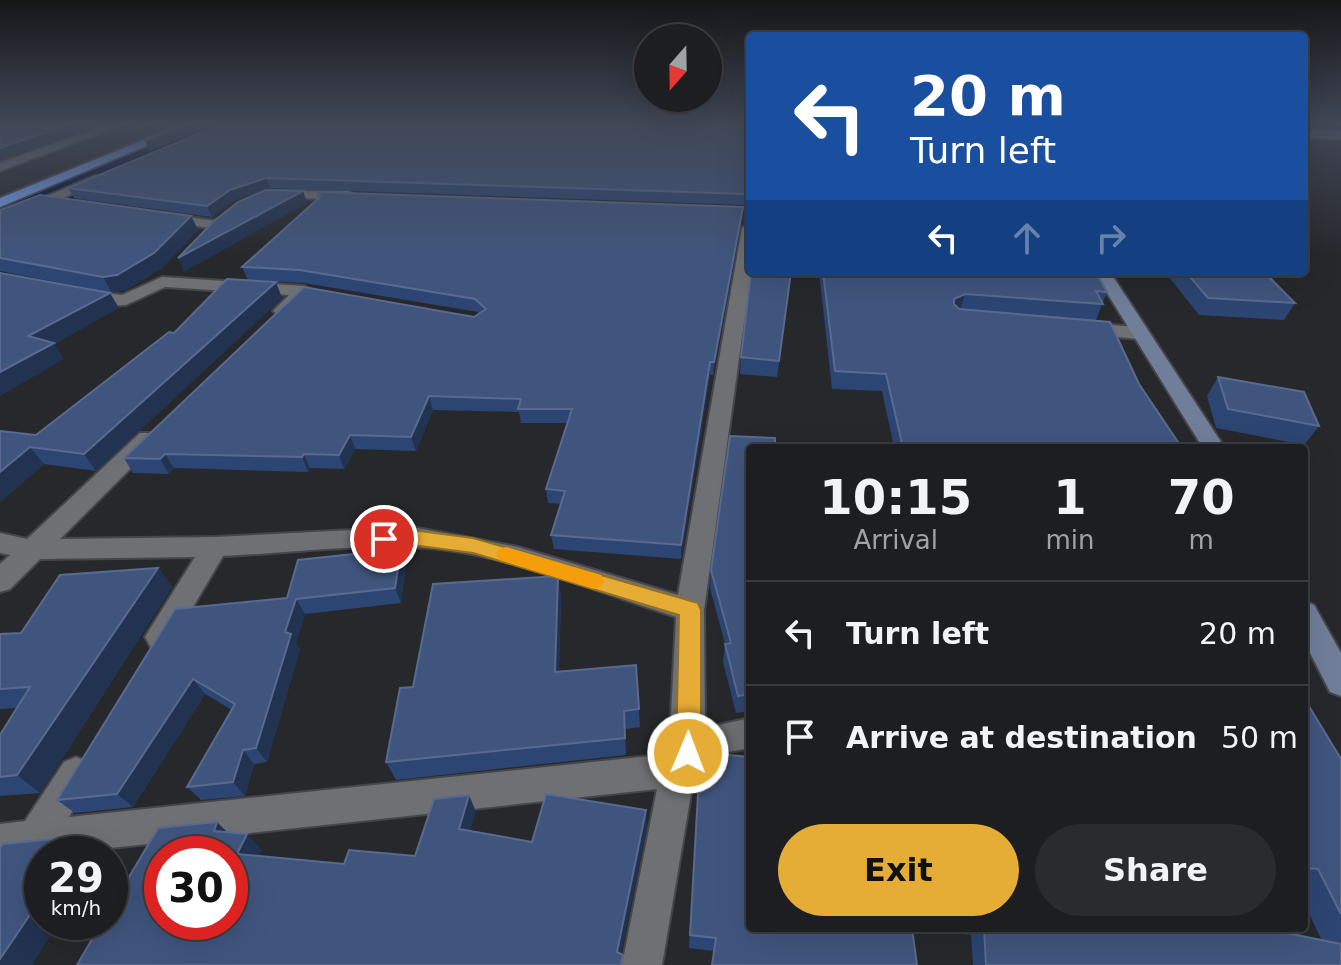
<!DOCTYPE html>
<style>
:root{--surface:#1c1e21;--page:#292b2e;--text:#f1f3f6;--muted:#a0a2a5;--line:#3a3c3f;--accent:#e5ad35}
body{margin:0;font-family:"DejaVu Sans",sans-serif;background:var(--page);color:var(--text);height:100vh;display:flex;flex-direction:column;font-size:30px;white-space:nowrap}
*{box-sizing:border-box;margin:0}
p{font-size:26px;color:var(--muted)}
.icon{flex:none;width:44px;height:44px;fill:none;stroke:currentColor;stroke-width:2;stroke-linecap:round;stroke-linejoin:round}
.map{position:relative;flex:1;overflow:hidden}
.panel{position:absolute;left:746px;top:444px;width:562px;height:488px;display:flex;flex-direction:column;background:var(--surface);border-radius:8px;box-shadow:0 8px 32px #0002,0 0 0 2px var(--line)}
.panel>*{flex:none}
.top-card{position:absolute;left:746px;top:32px;width:562px;height:244px;border-radius:8px;box-shadow:0 8px 32px #0002,0 0 0 2px var(--line);background:#1a4fa0;color:#fff;overflow:hidden}
.needle{width:52px;rotate:200deg}
.buttons{position:absolute;left:634px;top:24px;display:grid;gap:16px}
.buttons a{display:grid;place-items:center;width:88px;height:88px;border-radius:50%;background:var(--surface);box-shadow:0 8px 32px #0002,0 0 0 2px var(--line);font-size:40px}
.speed{position:absolute;left:24px;top:836px;display:flex;gap:16px;font-size:40px;font-weight:700;text-align:center}
.speed>*{display:grid;place-content:center;width:104px;height:104px;border-radius:50%;background:var(--surface);box-shadow:0 8px 32px #0002,0 0 0 2px var(--line);line-height:1}
.speed small{font-size:20px;font-weight:400}
.speed .limit{border:12px solid #d22;background:#fff;color:#111}
.pin{position:absolute;display:grid;place-items:center;width:68px;height:68px;color:#fff;margin:-34px;border:4px solid #fff;border-radius:50%;box-shadow:0 2px 8px #0007}
.me{position:absolute;width:88px;margin:-44px;rotate:1deg;stroke-linejoin:round;filter:drop-shadow(0 0 6px #0008)}
.turn{display:flex;align-items:center;gap:28px;height:168px;padding:0 32px;font-size:36px}
.turn .icon{width:104px;height:104px;stroke-width:2.5}
.turn b{display:block;font-size:56px;line-height:68px}
.lanes{display:flex;align-items:center;height:76px;padding:0 32px;background:#0003;justify-content:center;gap:40px;direction:ltr}
.lanes .off{opacity:.35}
.eta{display:flex;justify-content:space-evenly;align-items:center;height:136px;text-align:center}
.eta b{font-size:48px;font-weight:700;line-height:56px}
.primary-button{display:flex;gap:16px;margin-top:auto;padding:16px 32px}
.primary-button a{flex:1;height:92px;border-radius:48px;background:var(--accent);color:#111;font-size:32px;font-weight:700;line-height:92px;text-align:center}
.primary-button a+a{background:var(--page);color:var(--text)}
ul{padding:0;list-style:none}
li{display:flex;align-items:center;gap:24px;height:104px;padding:0 32px;border-top:2px solid var(--line)}
li div{flex:1}
li b{display:block;font-size:30px}
li em{font-style:normal}
.map>svg:first-child{display:block}
.lines{fill:none;stroke-linecap:round;stroke-linejoin:round}
.river{fill:#000937;fill-rule:evenodd}
.street-casing{stroke:#454649;stroke-width:4}
.secondary-casing{stroke:#454649;stroke-width:4}
.highway-casing{stroke:#454649;stroke-width:4}
.street{fill:#6e7074;fill-rule:evenodd}
.secondary{fill:#707e9a;fill-rule:evenodd}
.highway{fill:#749ff2;fill-rule:evenodd}
.wall{fill:#2d4572}
.shaded-wall{fill:#223251}
.building{fill:#40557e;stroke:#596a8e;stroke-width:2;fill-rule:evenodd}
.route{fill:#e5ad35;stroke:#957022;stroke-width:2}
.slow{fill:#f59e0b}
</style>
<div class="map">
<svg width="1341" height="965" viewBox="0 0 1341 965">
<rect width="100%" height="100%" fill="#26282c"/>
<g class="lines">
<path class="river" d="M189 123H235L230 130 16 225 0 229V200Z"/>
<g class="street-casing">
<g id="street">
<path d="M112 123H128L0 171V163Z"/>
<path d="M95 176 107 179 0 225V216Z"/>
<path d="M273 191H348L355 195 348 199 268 198 266 195Z"/>
<path d="M164 214 217 221 224 225 217 229 159 221 157 218Z"/>
<path d="M750 223 751 272 704 610 705 728 750 718V748L717 754 694 776 662 965H622L657 789 0 860V824L25 821 64 762 76 757 88 762 93 774 69 817 669 754 676 617C595 591 496 549 411 547 349 545 285 553 223 556L170 646 160 649 150 646 145 637 195 557 40 559 10 589 0 592V564L10 555 0 553V533L27 539 140 433H156L159 438 156 443 60 539 215 537 412 527 518 547 678 595 742 228Z"/>
<path d="M162 277 304 286 313 291 288 315 282 316 273 311 289 295 165 287 126 305 112 306 77 299 74 295 83 290 122 295Z"/>
<path d="M1082 323 1139 327 1148 333 1139 339 1075 333 1073 329 1075 325Z"/>
</g>
</g>
<g class="secondary-casing">
<g id="secondary">
<path d="M1304 130 1341 131V139L1304 138Z"/>
<path d="M1094 272H1110L1225 448H1203Z"/>
<path d="M1304 601 1314 605 1341 653V696L1330 692 1304 641Z"/>
</g>
</g>
<g class="highway-casing">
<path id="highway" d="M186 123H201L0 207V198Z"/>
</g>
<use href="#street" class="street"/>
<use href="#secondary" class="secondary"/>
<use href="#highway" class="highway"/>
</g>
<g class="wall">
<path d="M750 123V193L746 205 270 188 234 200 212 217 74 198 68 188Z"/>
<path d="M317 192 742 219 713 375H710L681 559 554 549 551 535 561 504 548 503 546 489 567 423H521L519 412 433 410 416 451 355 449 344 469 310 468 308 472 174 468 169 474 133 473 124 458 474 317 479 313 478 312 304 283 248 280 242 267 318 198Z"/>
<path d="M0 210 191 216 198 230 162 268 126 290 112 293 0 271Z"/>
<path d="M791 272 777 377 740 374 741 357Z"/>
<path d="M819 272H1096L1107 292 1096 320 1182 448H863L864 445 894 447 882 391 832 389Z"/>
<path d="M1165 272H1264L1295 303 1284 320 1199 315Z"/>
<path d="M282 298 96 471 44 464 0 502V431L36 435 174 333Z"/>
<path d="M1218 377 1319 426 1304 445 1216 428 1207 396Z"/>
<path d="M730 436 775 438V446L815 448H750V711L736 713 723 662 725 644 710 588 711 570Z"/>
<path d="M406 565 401 603 305 614 296 643 300 649 267 762 254 764 245 796 201 800 187 787 232 710 205 694 133 807 75 813 57 800 287 598Z"/>
<path d="M158 568 172 587 40 793 0 796V735L17 708 0 709V634L21 633Z"/>
<path d="M561 595 559 672 636 665 640 727 625 729 626 755 396 780 386 762 413 687Z"/>
<path d="M1304 698 1341 759V965H973L971 935 912 929 714 951 689 948 700 759 747 756 745 752 748 735H750V928H1262L1322 941 1304 903Z"/>
</g>
<g class="shaded-wall">
<path d="M73 123H104L0 160V148Z"/>
<path d="M152 123H179L144 137 140 127Z"/>
<path d="M193 123H219L150 151 145 141Z"/>
<path d="M266 178 270 188 234 200 212 217 207 206 230 190Z"/>
<path d="M750 185V193L746 205 747 194Z"/>
<path d="M303 191 307 203 184 272 178 258Z"/>
<path d="M743 207 742 219 713 375 714 362Z"/>
<path d="M191 216 198 230 162 268 126 290 112 293 103 277Z"/>
<path d="M276 282 282 298 96 471 84 454Z"/>
<path d="M110 293 119 308 55 344 64 359 0 396V372L28 336Z"/>
<path d="M965 294 960 311 950 316 954 299Z"/>
<path d="M710 362V375L681 559V545Z"/>
<path d="M429 396 433 410 416 451 411 437Z"/>
<path d="M350 435 355 449 344 469 339 455Z"/>
<path d="M30 447 44 464 0 502V472Z"/>
<path d="M165 454 174 468 169 474 160 459Z"/>
<path d="M304 454 310 468 308 472 302 457Z"/>
<path d="M401 549 406 565 401 603 395 588Z"/>
<path d="M158 568 172 587 40 793 17 775Z"/>
<path d="M558 576 561 595 558 691 555 672Z"/>
<path d="M296 599 305 614 296 643 300 649 267 762 256 748 285 632Z"/>
<path d="M193 679 205 694 133 807 117 794Z"/>
<path d="M243 750 254 764 245 796 233 782Z"/>
<path d="M469 795 476 812 466 845 459 829Z"/>
<path d="M646 810 647 826 619 964 617 952Z"/>
<path d="M217 822 233 838 214 831Z"/>
<path d="M247 834 262 850 253 869 237 854Z"/>
<path d="M83 836 104 852 103 854H71Z"/>
<path d="M42 897V922H59L32 965H0V959Z"/>
</g>
<g class="building">
<path d="M0 123H73L0 148Z"/>
<path d="M138 123H152L140 127Z"/>
<path d="M184 123H193L145 141 144 139Z"/>
<path d="M224 123H750V185L747 194 266 178 230 190 207 206 68 188Z"/>
<path d="M266 190 303 191 178 258 214 221 238 202Z"/>
<path d="M317 192 743 207 714 362H710L681 545 551 535 565 491 546 489 572 409H518L521 399 429 396 411 437 350 435 339 455 304 454 302 457 165 454 160 459 124 458 304 287 474 317 486 309 475 299 300 270 242 267 320 197Z"/>
<path d="M40 195 191 216 154 253 117 275 103 277 0 258V210Z"/>
<path d="M751 272H791L779 361 741 357Z"/>
<path d="M823 272H1096L1107 292 1096 291 1103 304 965 294 954 299V304L959 309 1110 322 1139 384 1182 448H864V445L903 448 886 374 835 371Z"/>
<path d="M1186 272H1264L1295 303 1208 298Z"/>
<path d="M0 273 110 293 28 336 54 343 0 372Z"/>
<path d="M227 279 276 282 84 454 30 447 0 472V431L36 435 169 332 174 333Z"/>
<path d="M1218 377 1304 392 1319 426 1228 409Z"/>
<path d="M730 436 775 438V446L815 448H750V694L738 696 725 644 731 643 711 570Z"/>
<path d="M401 549 395 588 296 599 285 632 291 634 256 748 243 750 233 782 187 787 235 704 193 679 117 794 57 800 175 609 287 598 298 560Z"/>
<path d="M158 568 17 775 0 777V735L30 687 0 689V634L21 633 60 575Z"/>
<path d="M558 576 555 672 636 665 639 709 624 711 625 738 386 762 400 688 413 687 433 584Z"/>
<path d="M1304 698 1341 759V914L1318 869 1304 868Z"/>
<path d="M706 753 750 757V928H912L917 965H712L716 938 690 935 700 759Z"/>
<path d="M546 794 646 810 617 952 623 955 621 965H77L102 922H110V909L158 828 217 822 214 831 247 834 237 854 344 864 349 850 415 856 434 799 469 795 459 829 532 842ZM162 854H230V922H162Z"/>
<path d="M83 836 71 854H42V897L0 959V848L3 844Z"/>
<path d="M984 928H1262L1341 944V965H986Z"/>
</g>
<linearGradient id="sky" x2="0" y2="1"><stop stop-color="#151618"/><stop offset="0.48" stop-color="#414856"/><stop offset="1" stop-color="#414856" stop-opacity="0"/></linearGradient>
<rect width="1341" height="258" fill="url(#sky)"/>
<path class="route" d="M412 530 473 538 698 603 701 610V753L697 761 688 765 679 761 676 753 679 615 473 553 412 545 377 544 374 539 377 534Z"/>
<path class="slow" d="M506 547 601 575 604 581 601 586 594 589 499 560 496 554 499 549Z"/>
</svg>
<div class="buttons">
<a><svg class="needle" viewBox="-14 -14 28 28"><path d="M0-13l5 13h-10z" fill="#e53935"/><path d="M0 13l5-13h-10z" fill="#a0a2a5"/></svg></a>
</div>
<div class="speed"><div>29<small>km/h</small></div><div class="limit">30</div></div>
<div class="pin" style="left:384px;top:539px;background:#d93025"><svg class="icon" aria-label="arrive" viewBox="0 0 24 24"><path d="M6 21V4h12l-3 4 3 4H6"/></svg></div>
<svg class="me" style="left:688px;top:753px" viewBox="-20 -20 40 40"><circle r="17" fill="#e5ad35" stroke="#fff" stroke-width="3"/><path d="M0-11L8 9 0 5-8 9z" fill="#fff"/></svg>
<div class="top-card">
<div class="turn"><svg class="icon" aria-label="left" viewBox="0 0 24 24"><path d="M17 20v-9H6M10 6l-5 5 5 5"/></svg><div><b>20 m</b>Turn left</div></div>
<div class="lanes"><svg class="icon" aria-label="left" viewBox="0 0 24 24"><path d="M17 20v-9H6M10 6l-5 5 5 5"/></svg><svg class="icon off" aria-label="ahead" viewBox="0 0 24 24"><path d="M12 20V5M6 11l6-6 6 6"/></svg><svg class="icon off" aria-label="right" viewBox="0 0 24 24"><path d="M7 20v-9h11M14 6l5 5-5 5"/></svg></div>
</div>
<section class="panel">
<div class="eta">
<div><b>10:15</b><p>Arrival</p></div>
<div><b>1</b><p>min</p></div>
<div><b>70</b><p>m</p></div>
</div>
<ul>
<li><svg class="icon" aria-label="left" viewBox="0 0 24 24"><path d="M17 20v-9H6M10 6l-5 5 5 5"/></svg><div><b>Turn left</b></div><em>20 m</em></li>
<li><svg class="icon" aria-label="arrive" viewBox="0 0 24 24"><path d="M6 21V4h12l-3 4 3 4H6"/></svg><div><b>Arrive at destination</b></div><em>50 m</em></li>
</ul>
<div class="primary-button"><a>Exit</a><a>Share</a></div>
</section>
</div>
